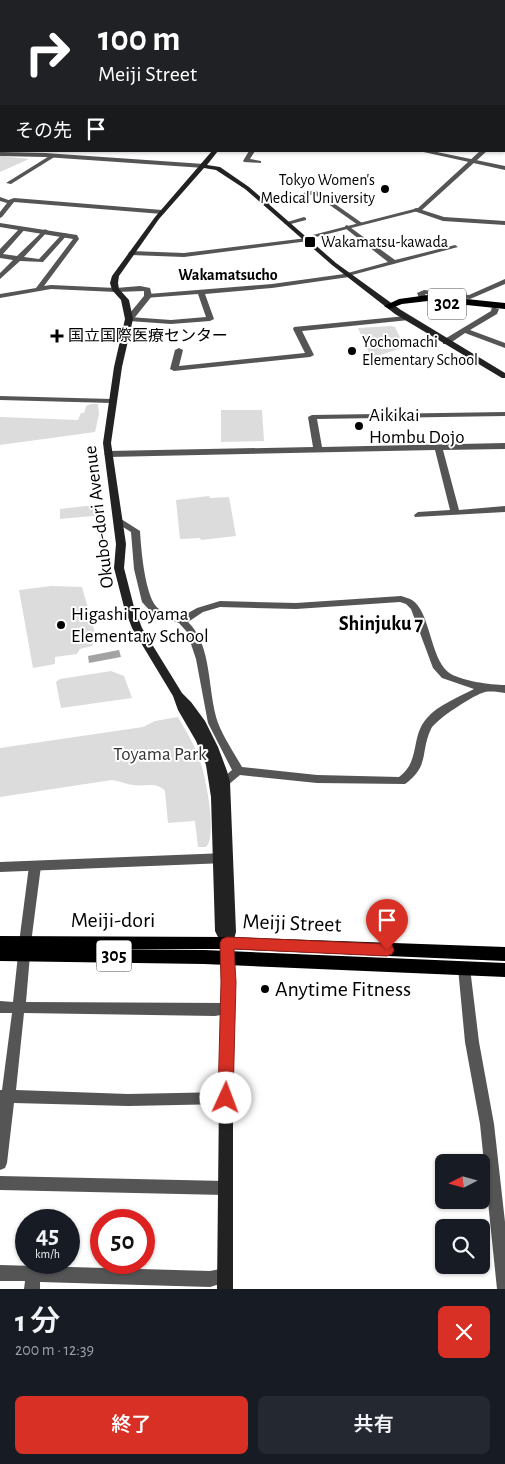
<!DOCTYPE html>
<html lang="ja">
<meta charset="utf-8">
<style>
:root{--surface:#171b24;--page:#242831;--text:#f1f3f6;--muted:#9ea1a6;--accent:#d93025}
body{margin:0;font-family:"Alegreya Sans","Noto Sans JP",sans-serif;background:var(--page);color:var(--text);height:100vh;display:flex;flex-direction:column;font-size:19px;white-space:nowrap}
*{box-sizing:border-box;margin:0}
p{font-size:16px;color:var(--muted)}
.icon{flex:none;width:28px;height:28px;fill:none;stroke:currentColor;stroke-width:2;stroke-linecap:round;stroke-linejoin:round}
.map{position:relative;height:1289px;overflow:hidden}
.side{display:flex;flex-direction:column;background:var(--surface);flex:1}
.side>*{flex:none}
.guide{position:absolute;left:0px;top:0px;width:505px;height:152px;box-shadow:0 1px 4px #0004;background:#202124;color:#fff;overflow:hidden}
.needle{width:32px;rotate:264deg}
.tools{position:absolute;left:435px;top:1154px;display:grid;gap:10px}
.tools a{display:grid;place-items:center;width:55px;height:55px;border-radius:8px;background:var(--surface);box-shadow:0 1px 4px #0004;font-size:25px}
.speed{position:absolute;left:15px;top:1209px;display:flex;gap:10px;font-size:25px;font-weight:700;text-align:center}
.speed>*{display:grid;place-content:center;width:65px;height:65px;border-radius:50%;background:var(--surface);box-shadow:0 1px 4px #0004;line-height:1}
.speed small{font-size:12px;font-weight:400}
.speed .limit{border:8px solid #d22;background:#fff;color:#111}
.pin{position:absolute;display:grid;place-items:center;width:42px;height:42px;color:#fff;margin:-51px -21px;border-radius:50% 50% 50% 0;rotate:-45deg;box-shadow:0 0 5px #0007}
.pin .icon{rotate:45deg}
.me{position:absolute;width:55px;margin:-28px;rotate:2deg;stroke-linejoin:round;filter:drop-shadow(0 0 4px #0008)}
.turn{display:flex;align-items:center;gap:18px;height:105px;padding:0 15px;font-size:22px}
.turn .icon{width:65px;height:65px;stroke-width:2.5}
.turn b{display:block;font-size:35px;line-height:42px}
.then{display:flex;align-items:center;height:48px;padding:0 15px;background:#0003;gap:10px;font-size:19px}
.round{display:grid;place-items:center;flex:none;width:52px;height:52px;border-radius:8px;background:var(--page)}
.head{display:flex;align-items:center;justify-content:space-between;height:85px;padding:0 15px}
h1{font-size:30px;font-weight:600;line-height:38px}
.button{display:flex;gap:10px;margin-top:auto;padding:10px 15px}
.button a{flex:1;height:58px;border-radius:8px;background:var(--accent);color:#fff;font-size:20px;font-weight:600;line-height:58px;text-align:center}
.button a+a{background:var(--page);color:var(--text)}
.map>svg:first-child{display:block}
.green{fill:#dcdcdc}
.water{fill:#a3a3a3}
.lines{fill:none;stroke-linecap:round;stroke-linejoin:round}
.minor{fill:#555;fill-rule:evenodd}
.tertiary{fill:#555;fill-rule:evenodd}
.secondary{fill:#222;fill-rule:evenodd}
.primary{fill:#000;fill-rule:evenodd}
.route{fill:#d93025;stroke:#8d1f18}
.poi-dot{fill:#000;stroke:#fff;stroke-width:2}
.labels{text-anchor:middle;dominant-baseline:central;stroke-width:4;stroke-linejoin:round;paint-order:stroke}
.far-poi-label{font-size:16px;fill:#000;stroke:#fff;text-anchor:start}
.far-neighbourhood-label{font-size:16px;font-weight:bold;fill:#000;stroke:#fff}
.shield{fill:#fff;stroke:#4c4c4c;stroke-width:1}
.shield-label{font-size:18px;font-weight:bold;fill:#000}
.poi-label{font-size:19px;fill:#000;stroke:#fff;text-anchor:start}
.street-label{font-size:19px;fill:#000;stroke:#fff}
.park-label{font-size:19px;fill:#333;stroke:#fff}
.neighbourhood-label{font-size:20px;font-weight:bold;fill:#000;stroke:#fff}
.near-street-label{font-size:22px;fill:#000;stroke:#fff}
.near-poi-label{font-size:22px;fill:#000;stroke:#fff;text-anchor:start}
</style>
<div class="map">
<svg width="505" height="1289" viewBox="0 0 505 1289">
<rect width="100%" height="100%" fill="#fff"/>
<g class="green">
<path d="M0 156 29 159 0 172Z"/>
<path d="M391 326 395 327 405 347 371 358 358 328Z"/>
<path d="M91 404H98L99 414 95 432 0 445V417L78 420 81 413H84L86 406Z"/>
<path d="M221 410H262L264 441 221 442Z"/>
<path d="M209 496 210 498 229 497 236 536 201 540 200 538 180 539 176 500Z"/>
<path d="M103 504 104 515 60 519V509Z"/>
<path d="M51 586 82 587 96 637 92 646 80 649 77 654 55 657V664L33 668 19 590Z"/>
<path d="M111 671 124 676 132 698 61 708 56 682 60 679Z"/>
<path d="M178 717C185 730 193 742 198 755 205 771 218 836 206 847H198L195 821 168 823 165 791C157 781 144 787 133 785 126 784 119 781 112 780L0 797V748L143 727 155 721Z"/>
</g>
<path class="water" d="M119 650 121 657 89 663 88 656Z"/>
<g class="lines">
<g class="minor">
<rect x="382" y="0" width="4" height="1"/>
<path d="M454 0H505V2L454 1Z"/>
<path d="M504 27H505V31L504 30Z"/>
<path d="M0 40 1 41V43L0 44Z"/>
<path d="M0 50 1 51V53L0 54Z"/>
<path d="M1 67V71L0 72V68Z"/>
<rect x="0" y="81" width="1" height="4"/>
<path d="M504 92 505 93V97L504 96Z"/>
<rect x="0" y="99" width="1" height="4"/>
<rect x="0" y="115" width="1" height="4"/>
<rect x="504" y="128" width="1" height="4"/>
<path d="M249 151H255L250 159 261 161V163L244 162 243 161Z"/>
<path d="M419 151H432L505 166V170Z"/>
<path d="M51 155 56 156 11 184 6 183Z"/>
<path d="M315 190 362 223V225H358L314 194 265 206 262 204Z"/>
<path d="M14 198 162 210 165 212 162 214 14 202 9 203 6 201Z"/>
<path d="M416 208 444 217 505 221V225L443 221 414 211V209Z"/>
<path d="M304 217 306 218V220L287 225 284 223Z"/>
<path d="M347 225 395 260 455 245 458 247 352 275 349 277 272 288 205 294 214 319 210 321 171 324 129 321 125 319 129 317 171 320 206 317 198 294 145 298 144 296 148 294 272 284 344 274 388 262 345 228V226Z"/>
<path d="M21 227 26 228 3 254 17 256 45 229 48 231 47 232 24 257 39 259 63 233 68 234 43 262 20 261 0 279V273L13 260 0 258V249Z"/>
<path d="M307 238 309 239V241L184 257 131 255 128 253 131 251 184 253Z"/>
<path d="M505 279V284L470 299 425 294 427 298 423 300H420L417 293 424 290 469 295Z"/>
<path d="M492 307 499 309 497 314 470 330 505 343V348L465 333 449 344H443V340L491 311Z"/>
<path d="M406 316 410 318 409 320 302 331 314 355 310 357 174 371 170 369 175 350 179 348 183 350 179 366 305 353 293 329 294 327Z"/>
<path d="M505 412V416L317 419 322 447 505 443V449L443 450 459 510 505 506V512L415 517 414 515 418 512 450 510 435 450 108 457 104 454 108 451 313 447 308 417 312 415Z"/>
<path d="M118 517 140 531C141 548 145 600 159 609 165 613 174 615 181 617L197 608 220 601 296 603 401 596C404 597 409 598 412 600 430 611 430 657 448 672 460 681 491 685 505 685V693C499 692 491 691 485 692 475 694 435 720 431 729 420 752 430 766 405 784L317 783 240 775 228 785H220L218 782 232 770 208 723 196 659 187 632 179 623 152 613 142 602 134 569 131 532 115 522 114 520 115 518ZM400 602 406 604 411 609 433 668 442 678 474 689C459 697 438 705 427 718 410 737 421 761 399 777L317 775 242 767C234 753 224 738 218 723 207 692 213 646 188 622L203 612 220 607 296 609Z"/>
<path d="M35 861 39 863 41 866 31 943 29 947 25 948 21 947 19 943 29 866 31 863Z"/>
<path d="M24 950 28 951 30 955 26 1002 228 1003 233 1005 234 1009 233 1013 215 1016 24 1013 16 1090 128 1094 226 1092 231 1094 233 1098 231 1102 226 1104 128 1106 14 1103 7 1163 5 1168 0 1170V1090H2L12 1013H0V1001L13 1002 18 955 20 951Z"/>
<path d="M464 963 468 964 470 968 479 1042 494 1124 505 1222V1289H497L480 1124 465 1042 458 968 460 964Z"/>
<path d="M0 1176 225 1181 230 1183 232 1188 230 1193 225 1195 0 1190Z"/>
<path d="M0 1265 210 1271 225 1268 230 1271 233 1276 230 1281 210 1287 40 1282V1289H24L25 1281H0Z"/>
</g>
<g class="tertiary">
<path d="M505 131V136H504V132Z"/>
<path d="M480 151H487L422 210 304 240 301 238 418 208Z"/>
<path d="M0 152 45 153 204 164 207 166 204 168 45 157 0 156Z"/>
<path d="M0 197 14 202 2 217 0 218V212L7 203 0 201Z"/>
<path d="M0 223 77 235 79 239 44 286 51 285 116 288 140 286 150 288 152 296 132 321H129L125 319 144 296V291L116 292 51 289 0 298V294L36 288 73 239 0 227Z"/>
<path d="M0 396 112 399 116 401 112 403 0 400Z"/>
<path d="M226 853 230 855 232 858 230 861 226 863 0 872V862Z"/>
</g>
<g class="secondary">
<path d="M222 0H227V1H223Z"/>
<path d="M212 151H218L207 165 220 167 249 187 336 263 401 310 505 373V378H502L395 314 332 265 245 189 216 170 204 168 159 219 119 276 118 283 119 289 129 300 133 319 122 367 111 443 126 544 124 568 134 607 142 628 182 693 191 702 205 721 218 747 227 771 230 782 236 932 233 943 235 982 233 1098V1289H217L219 1098 223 982 221 943 215 931 211 797 206 765 196 741 178 710 173 696 132 628 124 607 114 568 116 544 103 443 114 367 125 319 121 300 112 290 110 283 112 276 155 217Z"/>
</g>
<g class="primary">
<rect x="0" y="28" width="1" height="4"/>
<rect x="504" y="42" width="1" height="4"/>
<path d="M428 295 505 303V309L428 301 402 304 389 309 384 306 399 299Z"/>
<path d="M0 936 227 937 505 947V961L227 949H97L204 950 505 963V977L204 964 0 961Z"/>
</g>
</g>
<path class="route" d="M227 937 387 944 392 945 394 950 392 954 387 956 234 949 236 982 233 1098 231 1103 226 1105 220 1103 218 1098 221 982 220 943 222 939Z"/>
<g class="poi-dot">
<circle cx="385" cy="189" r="5"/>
<rect x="304" y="236" width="12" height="12" rx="2.5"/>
<path d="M54.5 328.5h5v5h5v5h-5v5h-5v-5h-5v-5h5z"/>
<circle cx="352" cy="351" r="5"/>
<circle cx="359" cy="426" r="5"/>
<circle cx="61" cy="625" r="5"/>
<circle cx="265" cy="989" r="5"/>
</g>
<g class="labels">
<g class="far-poi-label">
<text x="375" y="180" text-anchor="end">Tokyo Women's<tspan x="375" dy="18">Medical University</tspan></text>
<text x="321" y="242">Wakamatsu-kawada</text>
<text x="68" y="336">国立国際医療センター</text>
<text x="362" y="342">Yochomachi<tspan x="362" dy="18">Elementary School</tspan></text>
</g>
<g class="far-neighbourhood-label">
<text x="228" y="275">Wakamatsucho</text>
</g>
<g class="shield">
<rect x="428" y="288.5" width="38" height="31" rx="4"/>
<rect x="96.5" y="940.5" width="35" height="31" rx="4"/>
</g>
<g class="shield-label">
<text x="447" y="304">302</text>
<text x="114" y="956">305</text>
</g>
<g class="poi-label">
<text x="369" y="415">Aikikai<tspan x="369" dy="22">Hombu Dojo</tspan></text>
<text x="71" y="614">Higashi Toyama<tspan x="71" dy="22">Elementary School</tspan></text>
</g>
<g class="street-label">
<text transform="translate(99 517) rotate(-97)">Okubo-dori Avenue</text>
</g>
<g class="park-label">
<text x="160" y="754">Toyama Park</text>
</g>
<g class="neighbourhood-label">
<text x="381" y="624">Shinjuku 7</text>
</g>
<g class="near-street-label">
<text x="113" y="920">Meiji-dori</text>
<text transform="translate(292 923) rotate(2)">Meiji Street</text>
</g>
<g class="near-poi-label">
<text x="275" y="989">Anytime Fitness</text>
</g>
</g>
</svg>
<div class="tools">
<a><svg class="needle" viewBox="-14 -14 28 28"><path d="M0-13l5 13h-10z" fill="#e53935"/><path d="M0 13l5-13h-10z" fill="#9ea1a6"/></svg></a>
<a><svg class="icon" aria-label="search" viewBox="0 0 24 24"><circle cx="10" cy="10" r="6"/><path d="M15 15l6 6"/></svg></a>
</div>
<div class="speed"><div>45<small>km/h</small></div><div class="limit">50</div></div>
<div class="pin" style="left:387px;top:950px;background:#d93025"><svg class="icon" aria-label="arrive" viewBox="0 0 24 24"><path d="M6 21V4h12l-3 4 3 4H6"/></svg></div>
<svg class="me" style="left:226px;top:1098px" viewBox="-20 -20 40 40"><circle r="19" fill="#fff"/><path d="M0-13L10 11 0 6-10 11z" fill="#d93025"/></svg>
<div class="guide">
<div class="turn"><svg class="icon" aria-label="right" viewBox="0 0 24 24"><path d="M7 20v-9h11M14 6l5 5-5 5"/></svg><div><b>100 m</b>Meiji Street</div></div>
<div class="then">その先<svg class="icon" aria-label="arrive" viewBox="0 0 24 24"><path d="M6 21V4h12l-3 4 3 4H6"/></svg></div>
</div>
</div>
<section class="side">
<div class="head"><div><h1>1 分</h1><p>200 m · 12:39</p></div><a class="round" style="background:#d93025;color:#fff"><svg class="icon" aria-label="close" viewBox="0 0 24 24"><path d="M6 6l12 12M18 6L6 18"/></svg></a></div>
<div class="button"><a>終了</a><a>共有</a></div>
</section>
